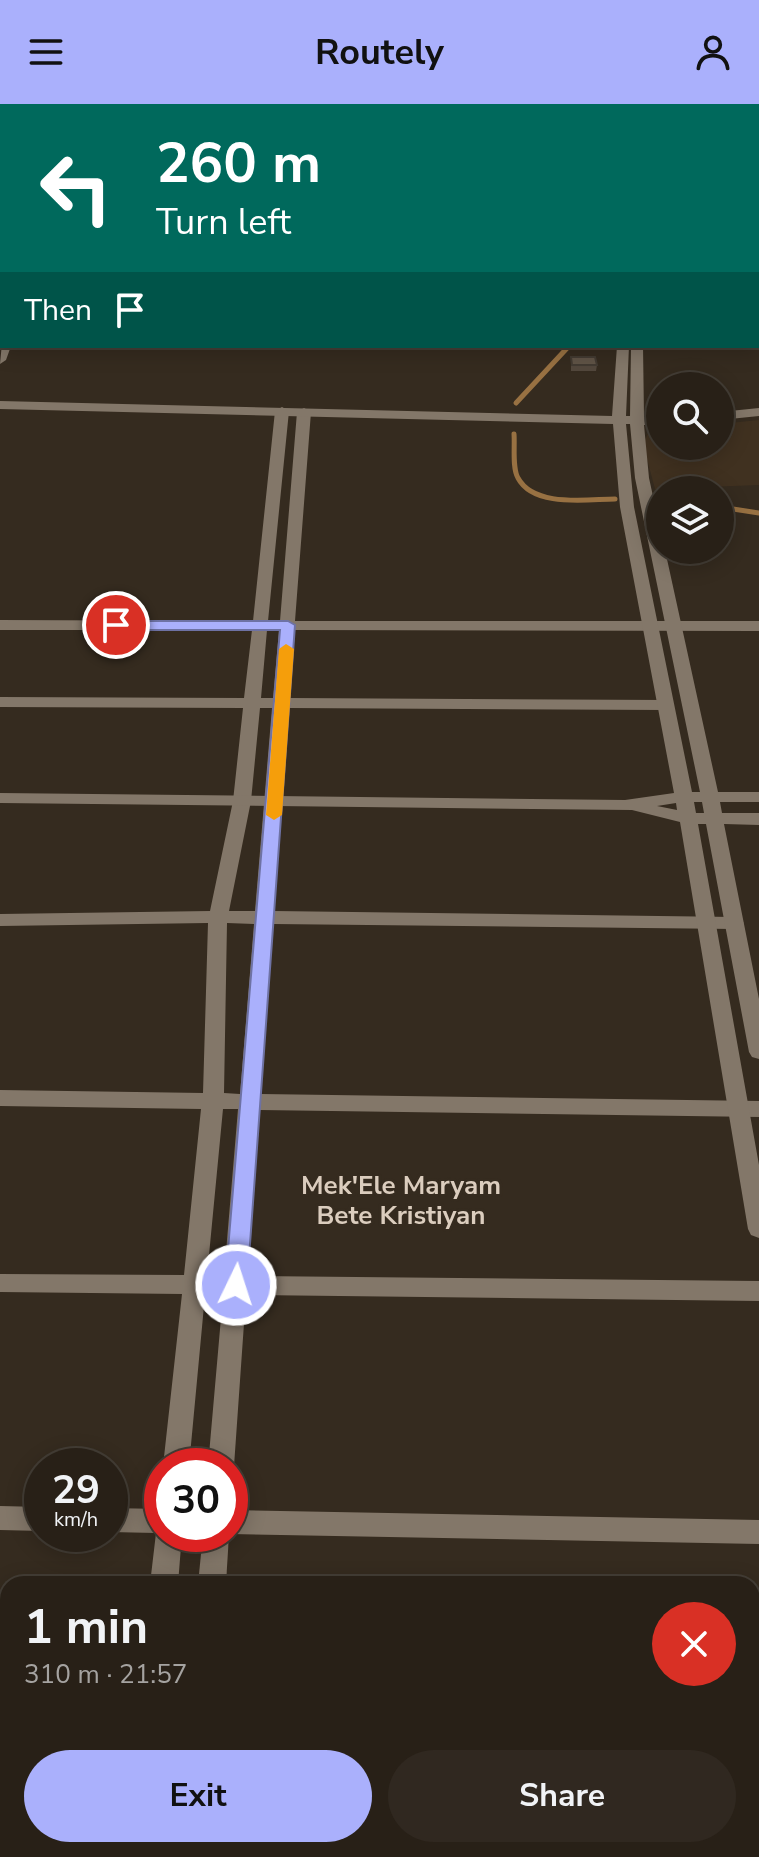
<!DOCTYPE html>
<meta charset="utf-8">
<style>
:root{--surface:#282017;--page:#302820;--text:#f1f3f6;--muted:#a5a3a1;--line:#443e36;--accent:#aab0fc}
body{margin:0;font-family:"Nunito Sans",sans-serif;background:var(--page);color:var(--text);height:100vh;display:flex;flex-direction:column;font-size:30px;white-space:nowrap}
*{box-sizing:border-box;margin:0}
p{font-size:26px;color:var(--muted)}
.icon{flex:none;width:44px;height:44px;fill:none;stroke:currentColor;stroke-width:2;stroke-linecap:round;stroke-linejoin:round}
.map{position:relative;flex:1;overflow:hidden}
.details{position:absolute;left:0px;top:1472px;width:760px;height:282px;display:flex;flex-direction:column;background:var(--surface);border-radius:24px 24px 0 0;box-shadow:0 4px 20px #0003,0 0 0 2px var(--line)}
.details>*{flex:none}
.hud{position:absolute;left:0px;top:0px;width:760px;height:244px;box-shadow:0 4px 20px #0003,0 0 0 2px var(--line);background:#00695c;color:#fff;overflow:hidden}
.buttons{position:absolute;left:646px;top:268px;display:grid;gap:16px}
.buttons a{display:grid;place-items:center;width:88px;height:88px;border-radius:50%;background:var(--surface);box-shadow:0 4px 20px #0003,0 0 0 2px var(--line);font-size:40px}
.speed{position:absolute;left:24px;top:1344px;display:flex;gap:16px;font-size:40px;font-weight:700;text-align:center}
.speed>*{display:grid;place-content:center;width:104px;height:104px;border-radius:50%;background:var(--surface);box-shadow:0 4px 20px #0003,0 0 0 2px var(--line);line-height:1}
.speed small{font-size:20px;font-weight:400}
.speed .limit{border:12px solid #d22;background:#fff;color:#111}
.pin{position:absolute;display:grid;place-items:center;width:68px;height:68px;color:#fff;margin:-34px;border:4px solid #fff;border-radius:50%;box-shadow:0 2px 8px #0007}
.me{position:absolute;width:88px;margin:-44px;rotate:4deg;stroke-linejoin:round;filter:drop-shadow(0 0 6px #0008)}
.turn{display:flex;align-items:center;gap:28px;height:168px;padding:0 24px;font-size:36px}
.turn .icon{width:104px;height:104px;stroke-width:2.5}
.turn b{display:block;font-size:56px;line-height:68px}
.then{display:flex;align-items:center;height:76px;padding:0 24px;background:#0003;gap:16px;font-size:30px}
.round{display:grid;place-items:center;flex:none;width:84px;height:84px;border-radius:42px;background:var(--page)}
.head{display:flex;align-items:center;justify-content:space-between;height:136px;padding:0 24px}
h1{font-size:48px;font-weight:700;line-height:60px}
.button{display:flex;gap:16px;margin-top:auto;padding:16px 24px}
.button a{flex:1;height:92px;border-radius:48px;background:var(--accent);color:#111;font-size:32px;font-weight:700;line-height:92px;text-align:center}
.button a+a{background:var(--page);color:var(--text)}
header{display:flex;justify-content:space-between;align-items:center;height:104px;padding:0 24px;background:var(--accent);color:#111;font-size:36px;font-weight:700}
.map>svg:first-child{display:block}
.built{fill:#403120}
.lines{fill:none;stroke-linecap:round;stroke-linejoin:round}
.stream{stroke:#987142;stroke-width:5}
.minor{fill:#837769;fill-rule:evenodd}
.tertiary{fill:#837769;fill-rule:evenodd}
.wall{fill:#52473c}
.shaded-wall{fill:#423a31}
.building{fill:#5f5346;stroke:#423a31;stroke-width:2}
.route{fill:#aab0fc;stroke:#6e72a4;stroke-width:2}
.slow{fill:#f59e0b}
.labels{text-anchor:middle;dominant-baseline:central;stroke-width:6;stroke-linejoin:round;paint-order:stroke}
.neighbourhood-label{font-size:26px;font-weight:bold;fill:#dbcdbe;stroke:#352b1f}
</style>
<header><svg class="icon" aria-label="menu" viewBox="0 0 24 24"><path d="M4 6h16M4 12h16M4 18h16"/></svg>Routely<svg class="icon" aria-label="person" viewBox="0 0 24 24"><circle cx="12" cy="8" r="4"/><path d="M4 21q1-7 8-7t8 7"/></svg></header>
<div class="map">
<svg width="759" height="1753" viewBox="0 0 759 1753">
<rect width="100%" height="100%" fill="#352b1f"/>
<path class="built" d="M759 316V381L655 385 643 340 649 327 660 326V342H720V320Z"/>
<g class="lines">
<g class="stream">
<path d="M516 299 569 242"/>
<path d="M514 330C515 342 512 364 518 374 534 404 588 395 615 395"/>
<path d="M720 403 759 409"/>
</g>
<g class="minor">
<rect x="94" y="0" width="10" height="2"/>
<path d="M626 0H636L637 2H627Z"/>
<rect x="758" y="29" width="1" height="6"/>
<rect x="0" y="110" width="2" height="6"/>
<path d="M2 239V242H11L6 256 0 260Z"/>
<path d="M282 303 289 307 268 517H280L297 308 304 304 311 308 295 517H759V527L295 526 290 594 666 596 674 601 666 606 289 604 274 807 734 813 744 819 734 825 273 820 261 990 759 997V1013L260 1006 248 1172 759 1177V1197L246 1191 234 1362 230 1370V1362H208L223 1191H205L189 1362H163L182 1190 0 1188V1170L184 1171 201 1005 0 1002V986L203 989 208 819 0 822V810L210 807 233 697 243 604 0 603V593L244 594 252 526H0V516L253 517 275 307ZM267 526H279L273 594H261ZM260 604H272L255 807H229L251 697ZM227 819 254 820 240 990 224 989ZM223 1005H238L224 1172H207Z"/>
<path d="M0 1402 42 1403V1427L0 1426Z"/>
<path d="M110 1404 162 1405V1430H182L178 1480H150L156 1429 110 1428Z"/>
<path d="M230 1406 759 1416V1440L230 1430Z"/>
<path d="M203 1430H229L226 1480H198Z"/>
<path d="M0 1703 8 1704V1734L0 1733Z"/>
<rect x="752" y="1715" width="7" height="30"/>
<path d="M123 1746H153L152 1753H122Z"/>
<path d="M176 1746H206L205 1753H175Z"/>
</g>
<g class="tertiary">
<path d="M755 0H759V5L753 2Z"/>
<path d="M617 242H629L626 312H630L631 242H643L644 313H660V321H644L649 374 660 424V446H665L718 688H759V698H720L722 709H759V721L724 720 759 895V955L752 953 749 948 706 720H698L759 1061V1134L751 1131 748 1125 680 718 632 706 0 699V689L625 696 674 689 620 403 613 320 0 305V297L612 312ZM626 320H630L635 374 700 688H692L634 403ZM694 698H702L704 709H696ZM676 699 677 706 657 702Z"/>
<path d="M759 304V312L720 316V308Z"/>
</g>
</g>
<path class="wall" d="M571 253 597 261 596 267H571Z"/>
<path class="shaded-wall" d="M2 79V90H0V80Z"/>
<g class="building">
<path d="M139 0H151L150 2H138Z"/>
<path d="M159 0H186L185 2H158Z"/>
<path d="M198 0H216V2H197Z"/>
<rect x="229" y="0" width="38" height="2"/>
<path d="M2 67V79L0 80V68Z"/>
<path d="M571 253H595L597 261H572Z"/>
</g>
<path class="route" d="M288 517 295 521 247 1181 236 1190 225 1181 280 526H116L109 521 116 517Z"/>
<path class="slow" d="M286 540 294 545 282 711 274 716 266 711 279 545Z"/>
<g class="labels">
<g class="neighbourhood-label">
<text x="401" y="1081">Mek'Ele Maryam<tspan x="401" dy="30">Bete Kristiyan</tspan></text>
</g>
</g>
</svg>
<div class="buttons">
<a><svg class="icon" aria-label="search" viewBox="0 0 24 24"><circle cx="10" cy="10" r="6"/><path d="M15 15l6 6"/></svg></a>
<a><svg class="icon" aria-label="layers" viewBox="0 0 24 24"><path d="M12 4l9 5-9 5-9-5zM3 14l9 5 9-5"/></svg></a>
</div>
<div class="speed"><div>29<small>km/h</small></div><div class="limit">30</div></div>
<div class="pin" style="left:116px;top:521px;background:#d93025"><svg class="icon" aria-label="arrive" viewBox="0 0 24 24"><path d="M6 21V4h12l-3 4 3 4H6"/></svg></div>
<svg class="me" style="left:236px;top:1181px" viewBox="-20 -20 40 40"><circle r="17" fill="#aab0fc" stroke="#fff" stroke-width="3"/><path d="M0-11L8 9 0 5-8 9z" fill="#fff"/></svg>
<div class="hud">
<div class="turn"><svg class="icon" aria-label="left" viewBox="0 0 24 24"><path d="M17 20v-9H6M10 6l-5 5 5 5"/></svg><div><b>260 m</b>Turn left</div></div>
<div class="then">Then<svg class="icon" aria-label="arrive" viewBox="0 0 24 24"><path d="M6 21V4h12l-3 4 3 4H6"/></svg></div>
</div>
<section class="details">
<div class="head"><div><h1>1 min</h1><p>310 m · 21:57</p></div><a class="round" style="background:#d93025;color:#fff"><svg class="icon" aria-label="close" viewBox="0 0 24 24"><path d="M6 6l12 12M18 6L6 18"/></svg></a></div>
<div class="button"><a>Exit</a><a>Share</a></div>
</section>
</div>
